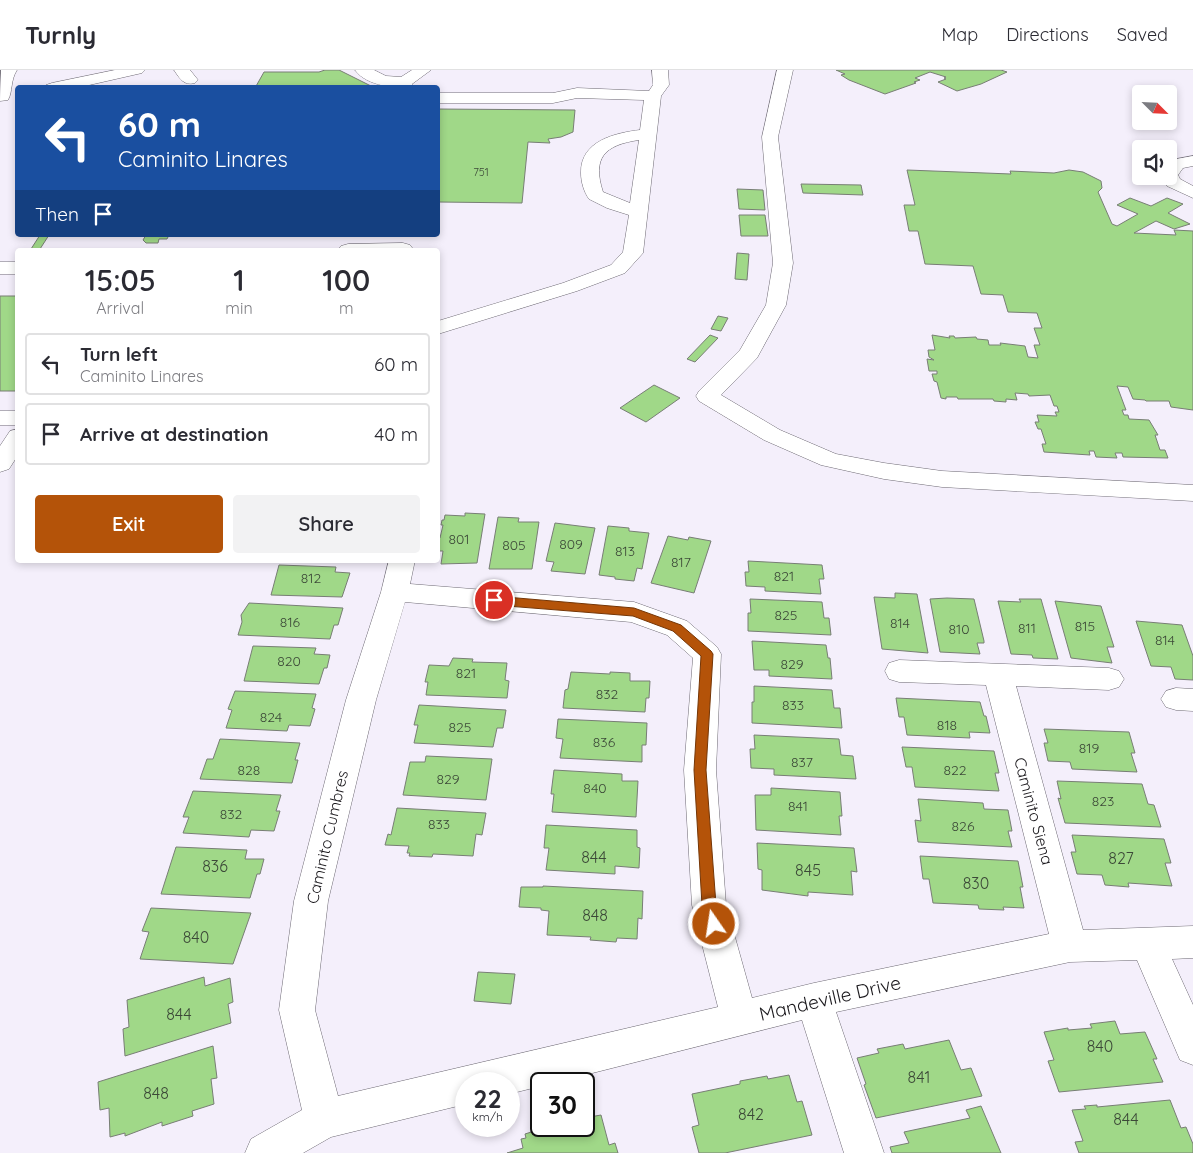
<!DOCTYPE html>
<style>
:root{--surface:#fff;--page:#f2f2f3;--text:#2b2b33;--muted:#7c7c81;--line:#e1e1e2;--accent:#b45309}
body{margin:0;font-family:Quicksand,sans-serif;background:var(--page);color:var(--text);height:100vh;display:flex;flex-direction:column;font-size:19px;white-space:nowrap}
*{box-sizing:border-box;margin:0}
p{font-size:16px;color:var(--muted)}
.icon{flex:none;width:28px;height:28px;fill:none;stroke:currentColor;stroke-width:2;stroke-linecap:round;stroke-linejoin:round}
.map{position:relative;flex:1;overflow:hidden}
.details{position:absolute;left:15px;top:178px;width:425px;height:315px;display:flex;flex-direction:column;background:var(--surface);border-radius:5px;box-shadow:0 2px 8px #0003}
.details>*{flex:none}
.hud{position:absolute;left:15px;top:15px;width:425px;height:152px;border-radius:5px;box-shadow:0 2px 8px #0003;background:#1a4fa0;color:#fff;overflow:hidden}
.needle{width:32px;rotate:114deg}
.buttons{position:absolute;left:1132px;top:15px;display:grid;gap:10px}
.buttons a{display:grid;place-items:center;width:45px;height:45px;border-radius:5px;background:var(--surface);box-shadow:0 2px 8px #0003;font-size:25px}
.speed{position:absolute;left:455px;top:1002px;display:flex;gap:10px;font-size:25px;font-weight:700;text-align:center}
.speed>*{display:grid;place-content:center;width:65px;height:65px;border-radius:50%;background:var(--surface);box-shadow:0 2px 8px #0003;line-height:1}
.speed small{font-size:12px;font-weight:400}
.speed .limit{border:2px solid #111;border-radius:8px;background:#fff;color:#111}
.pin{position:absolute;display:grid;place-items:center;width:42px;height:42px;color:#fff;margin:-21px;border:2px solid #fff;border-radius:50%;box-shadow:0 1px 5px #0007}
.me{position:absolute;width:55px;margin:-28px;rotate:347deg;stroke-linejoin:round;filter:drop-shadow(0 0 4px #0008)}
.turn{display:flex;align-items:center;gap:18px;height:105px;padding:0 20px;font-size:22px}
.turn .icon{width:65px;height:65px;stroke-width:2.5}
.turn b{display:block;font-size:35px;line-height:42px}
.then{display:flex;align-items:center;height:48px;padding:0 20px;background:#0003;gap:10px;font-size:19px}
.eta{display:flex;justify-content:space-evenly;align-items:center;height:85px;text-align:center}
.eta b{font-size:30px;font-weight:600;line-height:35px}
.button{display:flex;gap:10px;margin-top:auto;padding:10px 20px}
.button a{flex:1;height:58px;border-radius:5px;background:var(--accent);color:#fff;font-size:20px;font-weight:600;line-height:58px;text-align:center}
.button a+a{background:var(--page);color:var(--text)}
ul{padding:0;list-style:none}
li{display:flex;align-items:center;gap:15px;height:62px;margin:0 10px 8px;padding:0 10px;border:2px solid var(--line);border-radius:5px}
li div{flex:1}
li b{display:block;font-size:19px}
li em{font-style:normal}
header{display:flex;align-items:center;gap:30px;box-sizing:border-box;height:70px;padding:0 25px;background:var(--surface);border-bottom:1px solid var(--line)}
header strong{font-size:24px}
nav{display:flex;gap:28px;margin-inline-start:auto;font-size:18px}
.map>svg:first-child{display:block}
.building{fill:#a0d888;stroke:#787e75}
.lines{fill:none;stroke-linecap:round;stroke-linejoin:round}
.minor-casing{stroke:#6e6a74;stroke-width:1}
.minor{fill:#fff;fill-rule:evenodd}
.route{fill:#b45309;stroke:#753606}
.labels{text-anchor:middle;dominant-baseline:central;stroke-width:4.5;stroke-linejoin:round;paint-order:stroke}
.far-number-label{font-size:11px;fill:#3c4938}
.number-label{font-size:14px;fill:#3c4938}
.street-label{font-size:16px;fill:#1b191d;stroke:#fff}
.near-number-label{font-size:16px;fill:#3c4938}
.near-street-label{font-size:19px;fill:#1b191d;stroke:#fff}
</style>
<header>
<strong>Turnly</strong>
<nav><a>Map</a><a>Directions</a><a>Saved</a></nav>
</header>
<div class="map">
<svg width="1193" height="1083" viewBox="0 0 1193 1083">
<rect width="100%" height="100%" fill="#f4effb"/>
<g class="building">
<path d="M325 0H339L375 18H255L264 2H319Z"/>
<path d="M836 0H1001L1007 2 981 14 957 21 938 12 946 9 944 8 946 7 930 2 915 8 920 10 914 12 916 13 885 24 849 10 841 5 845 4Z"/>
<path d="M438 39 575 40 573 62 561 67 548 69 550 73 528 72 522 133 438 132Z"/>
<path d="M907 100 1011 104 1010 101 1054 103 1069 100 1083 102 1101 111 1102 118 1098 122 1112 154 1117 156 1138 144 1117 135 1130 128 1151 136 1167 128 1183 134 1168 143 1190 154 1174 159 1156 151 1134 163 1176 165 1174 160 1193 161V340L1171 337 1169 331H1146L1145 330 1133 329 1128 317 1117 316 1126 340H1122L1124 345H1128L1129 349 1149 350 1158 365H1155L1160 380H1165L1168 388 1123 387 1122 383H1115L1117 388 1096 387 1094 381H1089L1090 385 1044 382 1042 374H1046L1041 359H1038L1035 352H1039L1037 345 1057 346 1055 342H1059L1057 336H1054L1050 325 1029 326 1028 324 1015 323 1017 330 1006 329V332L994 331 993 329H958L957 327H946V329L941 328 937 312 934 311 932 304H937V301H929L927 289 934 290 929 287 928 280H935L932 265 950 268 949 266H954L955 268 976 267 977 269 988 270 989 275H1001L1000 273 1025 276 1028 287 1038 288 1034 275H1040L1034 258H1042L1037 243 1008 242 1003 225 981 224 973 196 925 194 918 161H909L904 135H915Z"/>
<path d="M801 114 861 115 863 125 803 123Z"/>
<path d="M737 119 763 120 765 140 739 139Z"/>
<path d="M739 145H765L768 166H741Z"/>
<path d="M40 165H49L40 179H31Z"/>
<path d="M146 165H169L167 169H159L158 173H146L143 170Z"/>
<path d="M737 183 749 184 747 210 735 209Z"/>
<rect x="0" y="226" width="18" height="95"/>
<path d="M718 246 728 248 721 261 711 259Z"/>
<path d="M710 265 718 268 695 292 687 289Z"/>
<path d="M654 315 680 328 646 352 620 338Z"/>
<path d="M465 443 485 444 477 493 441 494 443 481H438V470L440 468 443 455H441L442 450H444L445 445 465 446Z"/>
<path d="M498 447 519 448 518 452H539L532 499H489Z"/>
<path d="M555 453 595 458 585 504 551 501 554 492 546 491Z"/>
<path d="M608 456 629 458V461L649 463 642 499 637 498 634 511 615 509V507L599 505Z"/>
<path d="M668 466 688 470 689 467 711 471 694 523 651 513Z"/>
<path d="M748 491 822 495 824 509H819L821 524 765 521V517L746 516 745 502H749Z"/>
<path d="M279 495 336 497 335 502 350 503 342 527 271 525Z"/>
<path d="M895 523 917 524 928 583 882 579 874 527 895 528Z"/>
<path d="M947 528 974 529 984 571V573H977L980 584 940 582 930 529Z"/>
<path d="M750 529 822 532 824 548H829L831 565 748 561V543H751Z"/>
<path d="M1019 529H1041L1058 589 1033 588 1032 585 1011 584 998 531 1021 532Z"/>
<path d="M1055 531 1101 536 1114 577H1107L1112 593 1071 588Z"/>
<path d="M249 533 343 538 338 555H334L330 569 238 565 242 552 241 545Z"/>
<path d="M1136 551 1182 555 1193 586V610L1175 609 1171 597 1151 596Z"/>
<path d="M752 571 826 575 828 588H830L832 609 769 606V600H754Z"/>
<path d="M253 576 316 578 314 584 330 585 327 598H324L319 614 244 611Z"/>
<path d="M453 588 473 589 472 592 507 593 505 610 509 611 507 628 426 625 428 612H425L429 595 449 596Z"/>
<path d="M571 602 610 604V602L630 603V611H650L649 628H646L645 642 563 638 565 620 568 619Z"/>
<path d="M754 616 832 620 834 638H840L842 658 752 653V632H754Z"/>
<path d="M235 621 316 624 312 638 315 639 310 656 289 655 287 661 226 658 232 640 228 639Z"/>
<path d="M896 628 980 632 984 646H986L990 663 969 662 970 668 907 665 904 647H899Z"/>
<path d="M419 635 506 640 503 658H497L493 677 414 673 418 655H414Z"/>
<path d="M558 649 647 653 646 675H642V692L560 688 563 669 556 668Z"/>
<path d="M1044 659 1129 662 1135 683H1131L1137 702 1072 699 1070 692 1048 691 1044 673H1048Z"/>
<path d="M754 665 839 669 841 685 853 686 856 709 774 705V699L751 698 750 679H755Z"/>
<path d="M220 669 300 673 295 690H298L292 713 200 709 207 689H213Z"/>
<path d="M902 677 994 681 999 703H995L999 721 915 717 912 697H906Z"/>
<path d="M426 686 492 689 486 730 403 725 410 692H425Z"/>
<path d="M554 700 622 704V711H638L636 747 552 742 554 724H551Z"/>
<path d="M1057 711 1142 714 1148 734 1154 735 1161 757 1065 753 1058 728 1061 729Z"/>
<path d="M771 718 840 722 842 746H839L841 765 756 760 755 725H771Z"/>
<path d="M193 721 281 725 276 741H280L274 761 251 760 249 767 183 763 189 747H183Z"/>
<path d="M918 729 983 733 984 739 1008 740 1012 761H1008L1012 777 918 772 915 750 921 751Z"/>
<path d="M397 738 486 743 482 765 476 764 473 786 433 784 432 787 409 786 410 783H407L409 776 385 775 388 764 391 765Z"/>
<path d="M546 755 637 760V777L640 778 639 798 615 796V804L546 800 549 778H544Z"/>
<path d="M1072 765 1164 769 1171 793H1165L1172 816 1128 813 1129 817 1105 815 1102 805 1077 804 1071 782H1076Z"/>
<path d="M757 773 854 778 857 802 851 801 853 825 808 822V826L762 820V800L758 799Z"/>
<path d="M176 777 247 780 245 789H264L260 804H257L250 828 161 824Z"/>
<path d="M920 786 1018 791 1023 817H1020L1024 838 1003 837 1004 840 979 839 978 835 933 833 929 809H923Z"/>
<path d="M543 816 643 821 642 849 638 848 637 869 617 868 616 872 590 870 591 867 547 865 549 841 541 840V838L519 837 521 817H543Z"/>
<path d="M151 838 251 843 233 894 140 889 149 862 142 861Z"/>
<path d="M478 902 515 904 511 934 474 931Z"/>
<path d="M204 907 205 916 230 908 233 932 228 934 231 953 125 986 123 959 129 957 127 930Z"/>
<path d="M1115 951 1120 964 1145 962 1157 989H1153L1163 1012 1059 1022 1048 991 1054 990 1044 962 1068 958V960L1092 958 1090 954Z"/>
<path d="M949 970 961 1000 971 998 982 1026 876 1048 864 1015 866 1014 857 988 879 983 877 979 903 974 905 979Z"/>
<path d="M213 976 217 1008 211 1009 214 1034 192 1041 193 1046 162 1056V1052L125 1066V1063L110 1067 109 1038 100 1040 98 1012Z"/>
<path d="M789 1005 797 1032 802 1031 812 1065 725 1083H699L692 1057 699 1055 692 1024 740 1014V1011L767 1006 768 1009Z"/>
<path d="M1170 1030 1181 1058 1186 1057 1193 1074V1083H1079L1075 1072 1083 1071 1072 1040 1086 1039 1084 1036 1097 1035V1037Z"/>
<path d="M981 1036 1001 1083H892L890 1077 909 1073 904 1062 970 1048 966 1040Z"/>
<path d="M601 1045 609 1075 615 1073 618 1083H507L523 1078 521 1069 526 1068 525 1064 550 1056 553 1059 564 1056H584V1048Z"/>
</g>
<g class="lines">
<g class="minor-casing">
<g id="minor">
<path d="M1 0H17C10 11 13 21 8 30L0 31Z"/>
<path d="M115 0H145L142 3 76 18H44L46 15 52 13Z"/>
<path d="M174 0H190L198 10 195 13C184 16 180 9 174 0Z"/>
<path d="M355 0H374L386 6 401 7 412 0H431L412 14 416 18C397 18 367 17 355 0Z"/>
<path d="M652 0H668L669 15 661 26 643 183 625 203 577 221 438 264V251L563 213 611 195 623 182 629 145 607 138 589 129C584 122 581 112 581 103 580 71 615 63 640 60L644 30 577 28 553 33H438V23H553L577 18 649 21 653 15ZM639 70 630 133 603 122C592 88 604 75 639 70Z"/>
<path d="M777 0H793L778 67 793 193 786 235 757 288 721 325 780 360 836 384 884 393 942 401 1193 415V431L942 417 884 409 821 395 764 370 699 331 696 326 699 321 740 280 766 235 773 193 762 67Z"/>
<path d="M1193 86V96L1183 98 1178 105 1180 109 1193 116V128L1167 116 1161 106H1169V92L1171 90Z"/>
<path d="M403 173 410 175 413 179 338 180 341 176 348 174Z"/>
<rect x="0" y="192" width="18" height="12"/>
<rect x="0" y="341" width="18" height="14"/>
<path d="M18 359V385L9 399 0 402V376L10 361Z"/>
<path d="M389 490H415L410 514 634 532 687 551 717 577 721 584 716 700 726 835 752 928 814 913 1049 864 986 615 899 612 889 609 885 601 889 593 899 590 1109 598 1119 601 1124 609 1119 617 1109 620 1016 616 1083 860 1193 856V888L1172 889 1193 935V995L1180 990 1137 890 1070 892 836 942 884 1083H844L802 950 549 1014H541V1016L509 1024V1014H466V1034L331 1067 303 1083H245L251 1069 302 1040 279 940 294 831 346 630 381 522ZM405 532 631 552 667 565 693 588 684 700 692 835 718 937 338 1026 315 940 328 831 376 630Z"/>
<path d="M1176 618 1193 619V641L1176 640 1166 637 1161 629 1166 621Z"/>
</g>
</g>
<use href="#minor" class="minor"/>
</g>
<path class="route" d="M494 526 634 538 681 555 711 581 713 584 706 700 716 835 721 854 719 859 714 861 709 859 702 835 694 700 701 586 673 561 633 546 494 535 489 530Z"/>
<g class="labels">
<g class="far-number-label">
<text x="481" y="102">751</text>
</g>
<g class="number-label">
<text x="459" y="469">801</text>
<text x="571" y="474">809</text>
<text x="514" y="475">805</text>
<text x="625" y="481">813</text>
<text x="681" y="492">817</text>
<text x="784" y="506">821</text>
<text x="311" y="508">812</text>
<text x="786" y="545">825</text>
<text x="290" y="552">816</text>
<text x="900" y="553">814</text>
<text x="1085" y="556">815</text>
<text x="1027" y="558">811</text>
<text x="959" y="559">810</text>
<text x="1165" y="570">814</text>
<text x="289" y="591">820</text>
<text x="792" y="594">829</text>
<text x="466" y="603">821</text>
<text x="607" y="624">832</text>
<text x="793" y="635">833</text>
<text x="271" y="647">824</text>
<text x="947" y="655">818</text>
<text x="460" y="657">825</text>
<text x="604" y="672">836</text>
<text x="1089" y="678">819</text>
<text x="802" y="692">837</text>
<text x="249" y="700">828</text>
<text x="955" y="700">822</text>
<text x="448" y="709">829</text>
<text x="595" y="718">840</text>
<text x="1103" y="731">823</text>
<text x="798" y="736">841</text>
<text x="231" y="744">832</text>
<text x="439" y="754">833</text>
<text x="963" y="756">826</text>
</g>
<g class="street-label">
<text transform="translate(1034 741) rotate(75)">Caminito Siena</text>
<text transform="translate(327 767) rotate(-77)">Caminito Cumbres</text>
</g>
<g class="near-number-label">
<text x="594" y="787">844</text>
<text x="1121" y="788">827</text>
<text x="215" y="796">836</text>
<text x="808" y="800">845</text>
<text x="976" y="813">830</text>
<text x="595" y="845">848</text>
<text x="196" y="867">840</text>
<text x="179" y="944">844</text>
<text x="1100" y="976">840</text>
<text x="919" y="1007">841</text>
<text x="156" y="1023">848</text>
<text x="751" y="1044">842</text>
<text x="1126" y="1049">844</text>
</g>
<g class="near-street-label">
<text transform="translate(830 928) rotate(-13)">Mandeville Drive</text>
</g>
</g>
</svg>
<div class="buttons">
<a><svg class="needle" viewBox="-14 -14 28 28"><path d="M0-13l5 13h-10z" fill="#e53935"/><path d="M0 13l5-13h-10z" fill="#7c7c81"/></svg></a>
<a><svg class="icon" aria-label="sound" viewBox="0 0 24 24"><path d="M4 9h4l5-4v14l-5-4H4zM17 9q2 3 0 6"/></svg></a>
</div>
<div class="speed"><div>22<small>km/h</small></div><div class="limit">30</div></div>
<div class="pin" style="left:494px;top:530px;background:#d93025"><svg class="icon" aria-label="arrive" viewBox="0 0 24 24"><path d="M6 21V4h12l-3 4 3 4H6"/></svg></div>
<svg class="me" style="left:714px;top:854px" viewBox="-20 -20 40 40"><circle r="17" fill="#b45309" stroke="#fff" stroke-width="3"/><path d="M0-11L8 9 0 5-8 9z" fill="#fff"/></svg>
<div class="hud">
<div class="turn"><svg class="icon" aria-label="left" viewBox="0 0 24 24"><path d="M17 20v-9H6M10 6l-5 5 5 5"/></svg><div><b>60 m</b>Caminito Linares</div></div>
<div class="then">Then<svg class="icon" aria-label="arrive" viewBox="0 0 24 24"><path d="M6 21V4h12l-3 4 3 4H6"/></svg></div>
</div>
<section class="details">
<div class="eta">
<div><b>15:05</b><p>Arrival</p></div>
<div><b>1</b><p>min</p></div>
<div><b>100</b><p>m</p></div>
</div>
<ul>
<li><svg class="icon" aria-label="left" viewBox="0 0 24 24"><path d="M17 20v-9H6M10 6l-5 5 5 5"/></svg><div><b>Turn left</b><p>Caminito Linares</p></div><em>60 m</em></li>
<li><svg class="icon" aria-label="arrive" viewBox="0 0 24 24"><path d="M6 21V4h12l-3 4 3 4H6"/></svg><div><b>Arrive at destination</b></div><em>40 m</em></li>
</ul>
<div class="button"><a>Exit</a><a>Share</a></div>
</section>
</div>
